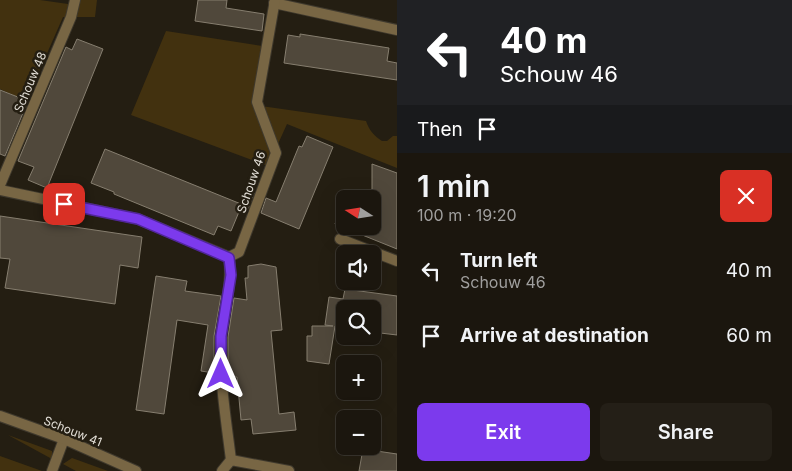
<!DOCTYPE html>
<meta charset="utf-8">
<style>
:root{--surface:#1b160e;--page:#241f17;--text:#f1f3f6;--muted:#a09f9e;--line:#39352e;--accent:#7c3aed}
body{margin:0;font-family:Inter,sans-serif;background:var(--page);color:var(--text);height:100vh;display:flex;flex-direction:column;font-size:19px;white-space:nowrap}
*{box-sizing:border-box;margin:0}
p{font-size:16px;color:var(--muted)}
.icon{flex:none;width:28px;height:28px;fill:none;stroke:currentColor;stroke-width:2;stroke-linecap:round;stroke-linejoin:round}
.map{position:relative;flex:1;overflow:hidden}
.details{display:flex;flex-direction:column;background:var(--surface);width:395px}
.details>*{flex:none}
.guide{background:#202124;color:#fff;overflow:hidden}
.needle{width:32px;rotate:282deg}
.buttons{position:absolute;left:336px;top:190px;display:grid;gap:10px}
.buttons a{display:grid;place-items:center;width:45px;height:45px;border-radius:8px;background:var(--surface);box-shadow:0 5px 20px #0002,0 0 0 1px var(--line);font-size:25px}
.pin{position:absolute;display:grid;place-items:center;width:42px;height:42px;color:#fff;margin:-21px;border-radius:10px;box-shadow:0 2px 8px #0006}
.me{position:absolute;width:55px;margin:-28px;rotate:0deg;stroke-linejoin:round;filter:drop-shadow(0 0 4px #0008)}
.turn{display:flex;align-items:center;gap:18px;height:105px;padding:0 20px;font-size:22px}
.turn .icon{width:65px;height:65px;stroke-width:2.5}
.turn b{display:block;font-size:35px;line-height:42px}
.then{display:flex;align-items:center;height:48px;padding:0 20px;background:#0003;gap:10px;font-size:19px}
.round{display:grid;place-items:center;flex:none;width:52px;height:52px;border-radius:8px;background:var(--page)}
.headline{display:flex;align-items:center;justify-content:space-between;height:85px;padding:0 20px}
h1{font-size:30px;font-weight:600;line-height:38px}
.cta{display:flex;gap:10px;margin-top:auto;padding:10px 20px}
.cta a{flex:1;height:58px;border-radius:8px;background:var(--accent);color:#fff;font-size:20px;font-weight:600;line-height:58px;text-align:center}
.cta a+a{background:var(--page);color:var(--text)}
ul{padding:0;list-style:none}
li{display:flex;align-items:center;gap:15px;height:65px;padding:0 20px}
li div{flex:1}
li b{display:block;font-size:19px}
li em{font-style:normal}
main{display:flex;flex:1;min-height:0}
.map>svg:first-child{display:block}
.green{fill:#42310f}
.building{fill:#50483b;stroke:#867e6f}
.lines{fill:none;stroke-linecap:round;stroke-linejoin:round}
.lane-casing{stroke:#3f392d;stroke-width:12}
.street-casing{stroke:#3f392d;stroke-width:12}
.lane{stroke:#786644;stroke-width:10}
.street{stroke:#786644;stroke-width:10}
.route-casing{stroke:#51269a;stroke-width:12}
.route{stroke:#7c3aed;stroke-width:9}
.labels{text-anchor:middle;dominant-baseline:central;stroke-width:5;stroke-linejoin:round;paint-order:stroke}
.street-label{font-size:12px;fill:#e2ded6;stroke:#241e12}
</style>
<main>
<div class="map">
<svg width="397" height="471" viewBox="0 0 397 471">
<rect width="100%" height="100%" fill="#241e12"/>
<g class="green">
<path d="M0 0H40L75 5 77 0H97L95 17H63L26 101 0 89Z"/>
<path d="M166 31 269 47 261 106 366 121C369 130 374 136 382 141H387L393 136H397V168L287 124 268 166 131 115Z"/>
<path d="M8 435 52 451V459Z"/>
<path d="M0 456 42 471H0Z"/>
<path d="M72 458 108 471H109H76L63 464Z"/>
</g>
<g class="building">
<path d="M198 0H227L226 8 264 14 262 31 195 21Z"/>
<path d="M300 34 389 48 387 61 397 63V80L284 63 288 35 300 37Z"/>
<path d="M77 39 103 49 47 188 28 180 34 167 18 161 66 47 72 50Z"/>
<path d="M0 90 28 101 5 156 0 154Z"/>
<path d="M307 136 333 147 299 229 261 213 266 198 276 202 299 146 302 147Z"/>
<path d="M105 149 241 204 246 190 254 193 248 209 241 207 231 231 218 226 214 235 114 194V192L91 183Z"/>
<path d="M372 164 397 173V249L335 224 344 202 345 226H372Z"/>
<path d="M0 216 142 237 138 268 120 265 115 304 5 288 10 259 0 258Z"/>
<path d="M261 264 276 267 282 330 271 331 279 414 294 412 296 430 253 434 251 419 241 420 237 377 228 376V337L234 298 247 300 245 278H248V266Z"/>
<path d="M156 276 187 281 185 291 221 296 214 336V373L201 371 208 325 177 320 164 414 136 410Z"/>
<path d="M345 289 397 296V335L372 332V309H345V328L335 326 329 364 307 361V336H312V326H333L325 325 329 297 343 299Z"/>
<path d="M363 449 397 454V471H359Z"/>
</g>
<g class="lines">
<g class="lane-casing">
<path id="lane" d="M52 471 64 439"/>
</g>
<g class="street-casing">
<g id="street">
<path d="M274 3 397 30"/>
<path d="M0 185 71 17 75 0"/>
<path d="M0 190 138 219 229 257C233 287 223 309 221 337 219 378 226 419 231 460"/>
<path d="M340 239 397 261"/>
<path d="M229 257 239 252 276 153 257 102 275 0"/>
<path d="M0 416 64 439 136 471"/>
<path d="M222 471 231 460 289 471"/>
</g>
</g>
<use href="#lane" class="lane"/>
<use href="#street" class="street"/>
</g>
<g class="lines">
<g class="route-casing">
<path id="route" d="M64 204 138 219 229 258 231 275 221 336V374"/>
</g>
<use href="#route" class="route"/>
</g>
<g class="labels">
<g class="street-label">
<text transform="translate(30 82) rotate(-67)">Schouw 48</text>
<text transform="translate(251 182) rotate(-71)">Schouw 46</text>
<text transform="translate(73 431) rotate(22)">Schouw 41</text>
</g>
</g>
</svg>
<div class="buttons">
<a><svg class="needle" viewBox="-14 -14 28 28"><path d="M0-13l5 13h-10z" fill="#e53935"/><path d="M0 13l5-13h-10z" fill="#a09f9e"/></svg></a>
<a><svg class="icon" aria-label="sound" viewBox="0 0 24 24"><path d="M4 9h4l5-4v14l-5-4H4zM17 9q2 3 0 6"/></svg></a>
<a><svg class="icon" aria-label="search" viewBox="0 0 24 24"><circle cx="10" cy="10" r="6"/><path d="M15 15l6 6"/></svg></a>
<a>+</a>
<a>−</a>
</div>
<div class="pin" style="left:64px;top:204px;background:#d93025"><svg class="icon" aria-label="arrive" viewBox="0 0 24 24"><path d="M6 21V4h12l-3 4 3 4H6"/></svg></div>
<svg class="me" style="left:221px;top:374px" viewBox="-20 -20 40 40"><path d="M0-17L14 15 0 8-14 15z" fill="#7c3aed" stroke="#fff" stroke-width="4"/></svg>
</div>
<section class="details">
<div class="guide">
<div class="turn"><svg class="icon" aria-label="left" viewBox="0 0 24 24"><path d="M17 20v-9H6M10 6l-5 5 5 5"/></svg><div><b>40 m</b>Schouw 46</div></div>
<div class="then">Then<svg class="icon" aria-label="arrive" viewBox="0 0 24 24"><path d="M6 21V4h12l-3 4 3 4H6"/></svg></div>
</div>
<div class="headline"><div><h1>1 min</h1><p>100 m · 19:20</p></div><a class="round" style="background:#d93025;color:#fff"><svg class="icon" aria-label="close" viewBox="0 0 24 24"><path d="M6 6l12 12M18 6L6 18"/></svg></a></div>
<ul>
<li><svg class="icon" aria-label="left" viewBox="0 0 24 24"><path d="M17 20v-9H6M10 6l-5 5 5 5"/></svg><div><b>Turn left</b><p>Schouw 46</p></div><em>40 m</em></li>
<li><svg class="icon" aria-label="arrive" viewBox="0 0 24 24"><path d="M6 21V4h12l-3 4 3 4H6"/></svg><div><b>Arrive at destination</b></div><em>60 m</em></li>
</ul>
<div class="cta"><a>Exit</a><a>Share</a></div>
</section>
</main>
